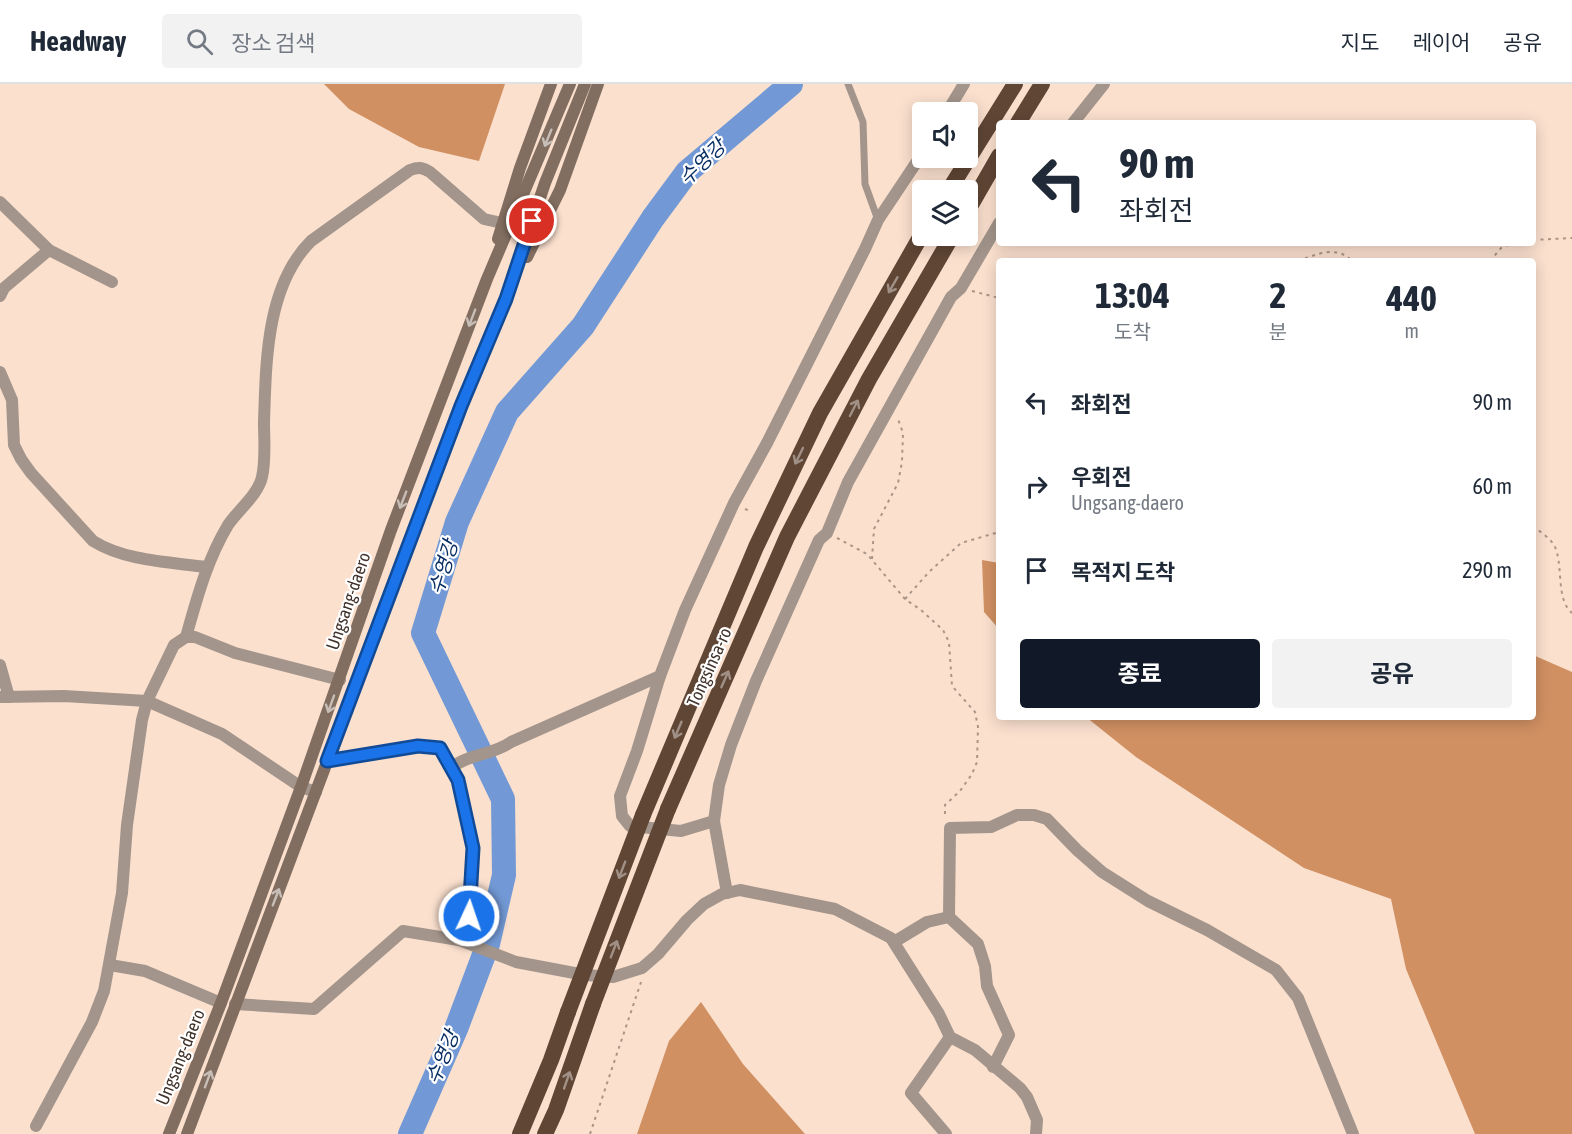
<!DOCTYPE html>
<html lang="ko">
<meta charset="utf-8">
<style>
:root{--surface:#fff;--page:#f2f2f3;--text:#1f2937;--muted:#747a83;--line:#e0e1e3;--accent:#111827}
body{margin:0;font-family:"Asap Condensed","Noto Sans KR",sans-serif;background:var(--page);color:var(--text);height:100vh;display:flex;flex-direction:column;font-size:22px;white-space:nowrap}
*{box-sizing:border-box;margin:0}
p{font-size:20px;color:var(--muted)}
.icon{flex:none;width:33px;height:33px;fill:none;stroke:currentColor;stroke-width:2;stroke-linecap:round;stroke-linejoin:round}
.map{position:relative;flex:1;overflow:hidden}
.drawer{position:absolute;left:996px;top:174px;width:540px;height:462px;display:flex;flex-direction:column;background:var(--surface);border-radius:6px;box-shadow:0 3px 15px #0003}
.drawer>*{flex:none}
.guide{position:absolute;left:996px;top:36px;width:540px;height:126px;border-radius:6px;box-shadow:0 3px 15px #0003;background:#fff;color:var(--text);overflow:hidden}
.tools{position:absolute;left:912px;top:18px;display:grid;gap:12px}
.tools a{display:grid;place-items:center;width:66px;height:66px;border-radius:6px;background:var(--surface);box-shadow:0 3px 15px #0003;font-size:30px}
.pin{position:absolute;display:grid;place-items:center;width:51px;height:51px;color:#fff;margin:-26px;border:3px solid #fff;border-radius:50%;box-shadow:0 2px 6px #0007}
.me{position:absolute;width:66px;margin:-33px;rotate:3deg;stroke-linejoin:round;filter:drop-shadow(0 0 4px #0008)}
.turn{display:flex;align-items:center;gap:21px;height:126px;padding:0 24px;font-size:27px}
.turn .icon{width:78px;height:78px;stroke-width:2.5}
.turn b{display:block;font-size:42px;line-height:51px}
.eta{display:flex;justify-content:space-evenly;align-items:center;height:102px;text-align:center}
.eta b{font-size:36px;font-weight:700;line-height:42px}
.primary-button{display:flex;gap:12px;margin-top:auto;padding:12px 24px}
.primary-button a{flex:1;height:69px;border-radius:6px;background:var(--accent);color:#fff;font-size:24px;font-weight:700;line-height:69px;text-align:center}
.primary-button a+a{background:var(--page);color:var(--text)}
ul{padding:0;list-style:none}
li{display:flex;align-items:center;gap:18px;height:84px;padding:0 24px}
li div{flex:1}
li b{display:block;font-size:22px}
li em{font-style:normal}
header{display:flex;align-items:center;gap:36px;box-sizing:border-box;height:84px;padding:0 30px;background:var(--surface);border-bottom:2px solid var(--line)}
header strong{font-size:28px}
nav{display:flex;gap:33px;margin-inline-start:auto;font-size:21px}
.search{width:420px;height:54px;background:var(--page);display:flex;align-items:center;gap:15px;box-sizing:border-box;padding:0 21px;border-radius:6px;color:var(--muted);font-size:22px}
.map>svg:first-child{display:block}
.forest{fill:#d09062}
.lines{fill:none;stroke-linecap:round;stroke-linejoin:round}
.river{stroke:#7299d5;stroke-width:24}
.path{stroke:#aa9587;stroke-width:2;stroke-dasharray:3 4.5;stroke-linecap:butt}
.service{stroke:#a3958b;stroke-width:7}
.minor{stroke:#a3958b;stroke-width:12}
.secondary{stroke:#826e60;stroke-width:12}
.trunk{stroke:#604635;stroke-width:16}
.trunk-bridge{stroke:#604635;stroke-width:16}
.oneway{stroke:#c7beb7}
.oneway2{stroke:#a09086}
.route-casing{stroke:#114b97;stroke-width:15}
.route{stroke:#1a73e8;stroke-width:10}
.labels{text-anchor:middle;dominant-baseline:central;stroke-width:4.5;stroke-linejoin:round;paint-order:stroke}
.street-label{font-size:18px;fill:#42342c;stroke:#fff}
.water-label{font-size:20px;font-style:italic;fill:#0a2f64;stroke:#fff}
</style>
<header>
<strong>Headway</strong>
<div class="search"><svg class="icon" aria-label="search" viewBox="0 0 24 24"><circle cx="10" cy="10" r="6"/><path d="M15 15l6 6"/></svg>장소 검색</div>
<nav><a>지도</a><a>레이어</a><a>공유</a></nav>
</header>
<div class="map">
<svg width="1572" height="1050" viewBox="0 0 1572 1050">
<rect width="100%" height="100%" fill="#fbe0ce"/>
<g class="forest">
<path d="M324 0H505L479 77 419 63 349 25Z"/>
<path d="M982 476 999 479V545L984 528Z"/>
<path d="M1533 571 1572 588V1050H1475L1406 885 1391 815 1304 784 1136 673 1086 633H1533Z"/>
<path d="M701 918 743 980 805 1050H637L669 957Z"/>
</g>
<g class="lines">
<path class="river" d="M410 1050 456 945 488 860 504 791 503 715 423 549 457 438 507 328 583 242 653 134 687 88 791 0"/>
<g class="path">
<path d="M1533 156 1572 154"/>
<path d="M1298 177C1317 170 1337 161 1352 177"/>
<path d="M1490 177 1501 164 1513 159"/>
<path d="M972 207 999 214"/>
<path d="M745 425 750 427"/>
<path d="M1533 442C1539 447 1550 454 1554 461 1564 479 1555 515 1572 529"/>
<path d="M837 454 867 470 905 515 921 526 943 546 949 558 952 602 975 628 978 643 977 678 972 690 960 707 945 721V733"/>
<path d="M872 475 874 445 898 399 902 378 903 349 898 335"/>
<path d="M905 515 929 488 961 459 999 448"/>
<path d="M590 1050 641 898"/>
</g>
<path class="service" d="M848 0 863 38 865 100 878 136"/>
<g class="minor">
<path d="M947 28 964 0"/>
<path d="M1073 39 1104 0"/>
<path d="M0 118 49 166 112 198"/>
<path d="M0 212 4 204 49 166"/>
<path d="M0 288 12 316 14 361 21 375 31 389 93 457C125 477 169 478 206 483"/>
<path d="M186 553C197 514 207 476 228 441 238 426 258 411 262 393 266 376 264 356 264 338 266 278 266 202 311 157L410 86C418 83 422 83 430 88L484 135 502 139"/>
<path d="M0 581 9 613"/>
<path d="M660 592 637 667 620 712 622 732 630 742 681 747 714 737 719 701 731 661 756 597 819 456 827 449 848 398 951 213 961 204 999 139"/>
<path d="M0 613 64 612 147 617 222 650 301 703 316 708"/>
<path d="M451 684C468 670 493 671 511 658L660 592 685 526 734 419 767 359 865 165 878 136 922 70"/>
<path d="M714 737 727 809"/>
<path d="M459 856 516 878 585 891 613 893 642 884 658 870 687 836 704 820 722 810 740 806 835 825 891 854 939 930 950 953 975 966 1020 1004 1027 1013 1037 1036 1036 1050"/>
<path d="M894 858 927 838 949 833"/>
<path d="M110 881 145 887 221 919"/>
<path d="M235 920 314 925 403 847 459 856 469 832 473 764 458 696 440 664 418 662 327 677"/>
<path d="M993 983 1009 951 987 902 985 882 978 860 949 833 950 744 991 743 1017 731H1034L1047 735 1077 766 1102 788 1148 817 1207 846 1276 886 1298 914 1353 1050"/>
<path d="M36 1042 92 938 104 907 122 809 127 741 142 636 147 617 174 561 186 553H195L235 569 340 596"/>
<path d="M946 1050 911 1009 950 953"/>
</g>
<g class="secondary">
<path d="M498 155 520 84 551 0"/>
<path d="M527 173 560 106 598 0"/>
<path d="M169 1050 221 919 301 703 391 446 487 195 570 0"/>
<path d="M187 1050 461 322 506 215 545 99 585 0"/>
</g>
<g class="trunk">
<path d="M1018 39 1042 0"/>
<path d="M949 106 1015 0"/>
<path d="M968 126 999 72"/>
<path d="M668 725 787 453 869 295 952 152"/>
<path d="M643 731 756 463 820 329 922 150"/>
<path d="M520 1050 551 976 568 928"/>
<path d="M545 1050 556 1026 593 920"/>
</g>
<g class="trunk-bridge">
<path d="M593 920 668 725"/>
<path d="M568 928 643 731"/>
</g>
</g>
<defs><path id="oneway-shaft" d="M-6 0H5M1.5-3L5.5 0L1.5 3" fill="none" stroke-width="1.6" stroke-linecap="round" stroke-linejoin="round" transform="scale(1.5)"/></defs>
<g class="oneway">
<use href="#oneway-shaft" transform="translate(548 54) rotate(112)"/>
<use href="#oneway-shaft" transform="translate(472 234) rotate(111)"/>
<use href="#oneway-shaft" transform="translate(403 416) rotate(111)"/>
<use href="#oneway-shaft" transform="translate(331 620) rotate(110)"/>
<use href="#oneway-shaft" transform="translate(276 813) rotate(-69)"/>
<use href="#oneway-shaft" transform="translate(208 995) rotate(-70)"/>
</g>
<g class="oneway2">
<use href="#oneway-shaft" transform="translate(893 201) rotate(120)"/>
<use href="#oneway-shaft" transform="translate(854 324) rotate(-63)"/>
<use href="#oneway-shaft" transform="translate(799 372) rotate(116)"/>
<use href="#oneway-shaft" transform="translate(725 595) rotate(-66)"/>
<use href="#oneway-shaft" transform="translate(678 646) rotate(113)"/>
<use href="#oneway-shaft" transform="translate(622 786) rotate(111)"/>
<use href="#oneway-shaft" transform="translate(614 865) rotate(-69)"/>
<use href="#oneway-shaft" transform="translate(567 996) rotate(-71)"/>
</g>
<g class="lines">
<g class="route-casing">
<path id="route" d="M469 832 473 764 458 696 440 664 418 662 327 677 461 322 506 215 532 137"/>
</g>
<use href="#route" class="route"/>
</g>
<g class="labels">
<g class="street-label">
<text transform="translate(348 517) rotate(-71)">Ungsang-daero</text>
<text transform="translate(709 583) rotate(-66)">Tongsinsa-ro</text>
<text transform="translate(180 973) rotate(-68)">Ungsang-daero</text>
</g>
<g class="water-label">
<text transform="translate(702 78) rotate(-44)">수영강</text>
<text transform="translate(443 483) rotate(-73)">수영강</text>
<text transform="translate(442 973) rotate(-68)">수영강</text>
</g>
</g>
</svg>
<div class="tools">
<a><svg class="icon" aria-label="sound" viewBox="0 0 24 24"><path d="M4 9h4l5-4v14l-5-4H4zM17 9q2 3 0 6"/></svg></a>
<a><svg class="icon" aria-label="layers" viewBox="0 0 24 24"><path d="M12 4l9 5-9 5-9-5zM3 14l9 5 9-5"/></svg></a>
</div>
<div class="pin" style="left:532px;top:137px;background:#d93025"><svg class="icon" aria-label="arrive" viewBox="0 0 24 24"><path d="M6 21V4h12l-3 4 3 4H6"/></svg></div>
<svg class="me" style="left:469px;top:832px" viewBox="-20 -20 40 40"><circle r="17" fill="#1a73e8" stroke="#fff" stroke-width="3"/><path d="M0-11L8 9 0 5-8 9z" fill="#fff"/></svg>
<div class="guide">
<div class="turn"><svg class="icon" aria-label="left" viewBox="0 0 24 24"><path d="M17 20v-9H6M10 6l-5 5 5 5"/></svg><div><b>90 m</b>좌회전</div></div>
</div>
<section class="drawer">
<div class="eta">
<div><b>13:04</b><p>도착</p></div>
<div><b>2</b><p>분</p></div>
<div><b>440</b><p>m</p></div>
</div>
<ul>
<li><svg class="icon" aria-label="left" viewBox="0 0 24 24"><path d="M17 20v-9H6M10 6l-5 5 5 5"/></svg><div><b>좌회전</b></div><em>90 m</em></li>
<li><svg class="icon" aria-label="right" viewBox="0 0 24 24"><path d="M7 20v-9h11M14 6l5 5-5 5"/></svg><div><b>우회전</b><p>Ungsang-daero</p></div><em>60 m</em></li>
<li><svg class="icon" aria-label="arrive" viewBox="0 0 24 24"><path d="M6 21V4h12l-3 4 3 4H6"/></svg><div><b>목적지 도착</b></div><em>290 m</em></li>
</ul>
<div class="primary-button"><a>종료</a><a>공유</a></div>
</section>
</div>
